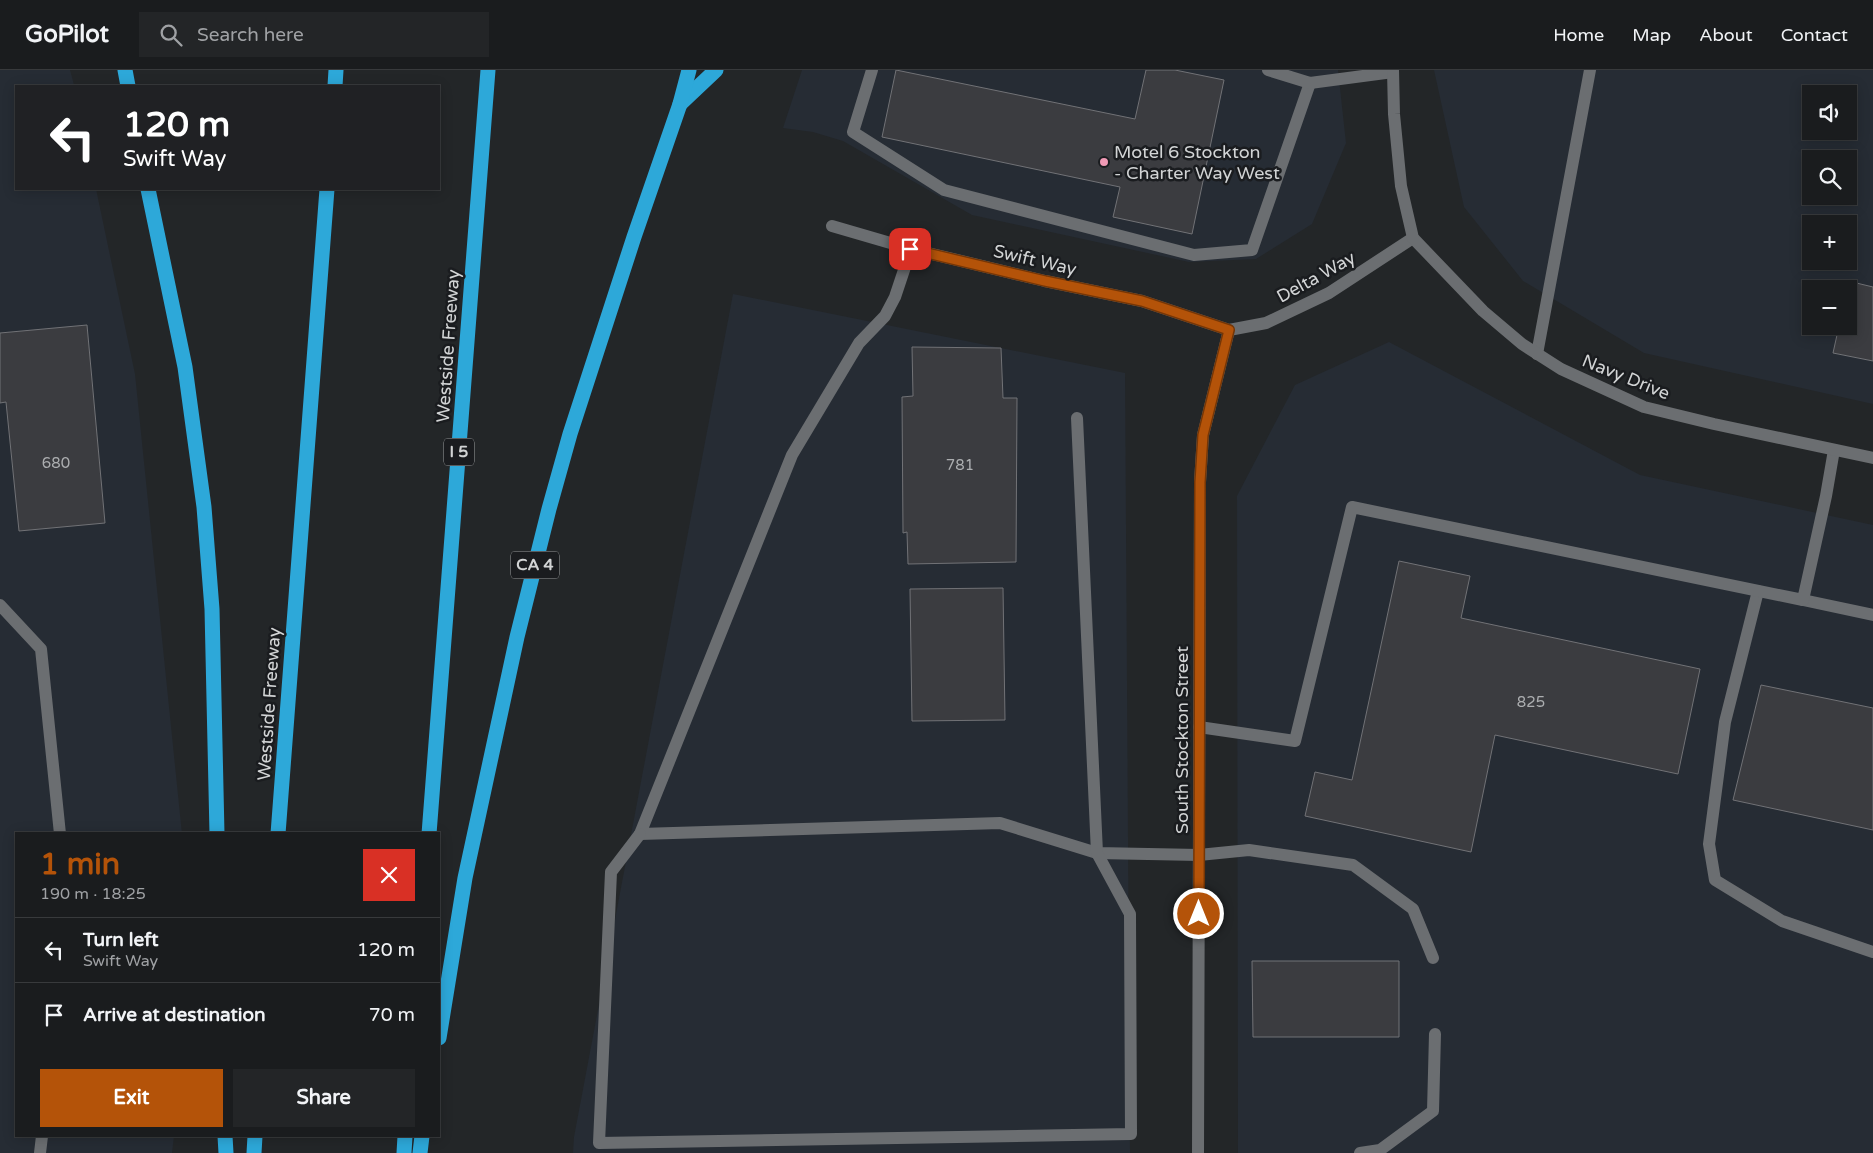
<!DOCTYPE html>
<meta charset="utf-8">
<style>
:root{--surface:#1a1c1e;--page:#232527;--text:#f1f3f6;--muted:#9fa1a4;--line:#383a3c;--accent:#b45309}
body{margin:0;font-family:"Varela Round",sans-serif;background:var(--page);color:var(--text);height:100vh;display:flex;flex-direction:column;font-size:19px;white-space:nowrap}
*{box-sizing:border-box;margin:0}
p{font-size:16px;color:var(--muted)}
.icon{flex:none;width:28px;height:28px;fill:none;stroke:currentColor;stroke-width:2;stroke-linecap:round;stroke-linejoin:round}
.map{position:relative;flex:1;overflow:hidden}
.side{position:absolute;left:15px;top:762px;width:425px;height:305px;display:flex;flex-direction:column;background:var(--surface);border-radius:0px;box-shadow:0 2px 12px #0003,0 0 0 1px var(--line)}
.side>*{flex:none}
.banner{position:absolute;left:15px;top:15px;width:425px;height:105px;border-radius:0px;box-shadow:0 2px 12px #0003,0 0 0 1px var(--line);background:#202124;color:#fff;overflow:hidden}
.fabs{position:absolute;left:1802px;top:15px;display:grid;gap:10px}
.fabs a{display:grid;place-items:center;width:55px;height:55px;border-radius:0px;background:var(--surface);box-shadow:0 2px 12px #0003,0 0 0 1px var(--line);font-size:25px}
.pin{position:absolute;display:grid;place-items:center;width:42px;height:42px;color:#fff;margin:-21px;border-radius:10px;box-shadow:0 2px 8px #0006}
.me{position:absolute;width:55px;margin:-28px;rotate:0deg;stroke-linejoin:round;filter:drop-shadow(0 0 4px #0008)}
.turn{display:flex;align-items:center;gap:18px;height:105px;padding:0 25px;font-size:22px}
.turn .icon{width:65px;height:65px;stroke-width:2.5}
.turn b{display:block;font-size:35px;line-height:42px}
.round{display:grid;place-items:center;flex:none;width:52px;height:52px;border-radius:0px;background:var(--page)}
.head{display:flex;align-items:center;justify-content:space-between;height:85px;padding:0 25px}
h1{font-size:30px;font-weight:800;line-height:38px;color:var(--accent)}
.primary-button{display:flex;gap:10px;margin-top:auto;padding:10px 25px}
.primary-button a{flex:1;height:58px;border-radius:0px;background:var(--accent);color:#fff;font-size:20px;font-weight:800;line-height:58px;text-align:center}
.primary-button a+a{background:var(--page);color:var(--text)}
ul{padding:0;list-style:none}
li{display:flex;align-items:center;gap:15px;height:65px;padding:0 25px;border-top:1px solid var(--line)}
li div{flex:1}
li b{display:block;font-size:19px}
li em{font-style:normal}
header{display:flex;align-items:center;gap:30px;box-sizing:border-box;height:70px;padding:0 25px;background:var(--surface);border-bottom:1px solid var(--line)}
header strong{font-size:24px}
nav{display:flex;gap:28px;margin-inline-start:auto;font-size:18px}
.search{width:350px;height:45px;background:var(--page);display:flex;align-items:center;gap:12px;box-sizing:border-box;padding:0 18px;border-radius:0px;color:var(--muted);font-size:19px}
.map>svg:first-child{display:block}
.built{fill:#262c34;fill-rule:evenodd}
.building{fill:#3b3c40;stroke:#717276}
.lines{fill:none;stroke-linecap:round;stroke-linejoin:round}
.lane{stroke:#6b6e71;stroke-width:12}
.street{stroke:#6b6e71;stroke-width:12}
.secondary{stroke:#6b6e71;stroke-width:12}
.highway{stroke:#2da8d9;stroke-width:15}
.route-casing{stroke:#753606;stroke-width:12}
.route{stroke:#b45309;stroke-width:9}
.poi-dot{fill:#f09ab5;stroke:#1a1c1f;stroke-width:2}
.labels{text-anchor:middle;dominant-baseline:central;stroke-width:5;stroke-linejoin:round;paint-order:stroke}
.number-label{font-size:15px;fill:#acaeb0}
.shield{fill:#1a1c1f;stroke:#9b9d9e;stroke-width:1}
.shield-label{font-size:16px;font-weight:bold;fill:#d2d4d5}
.poi-label{font-size:18px;fill:#d2d4d5;stroke:#1a1c1f;text-anchor:start}
.street-label{font-size:18px;fill:#d2d4d5;stroke:#1a1c1f}
</style>
<header>
<strong>GoPilot</strong>
<div class="search"><svg class="icon" aria-label="search" viewBox="0 0 24 24"><circle cx="10" cy="10" r="6"/><path d="M15 15l6 6"/></svg>Search here</div>
<nav><a>Home</a><a>Map</a><a>About</a><a>Contact</a></nav>
</header>
<div class="map">
<svg width="1873" height="1083" viewBox="0 0 1873 1083">
<rect width="100%" height="100%" fill="#232628"/>
<g class="built">
<path d="M0 0H70L73 11 74 16H16V119H96L135 304 182 764H16V1066H174L172 1083H0Z"/>
<path d="M802 0H1338L1346 73 1312 154 1256 189 1189 192 972 145 843 71 813 62 783 58Z"/>
<path d="M1434 0H1873V334L1644 283 1523 211 1464 137ZM1811 24H1849V61H1811ZM1811 89H1849V126H1811ZM1811 154H1849V191H1811ZM1811 219H1849V256H1811Z"/>
<path d="M733 224 1125 303 1130 1083H573L574 1067Z"/>
<path d="M1389 272 1640 405 1873 455V1083H1238L1237 426 1295 315Z"/>
</g>
<g class="building">
<path d="M896 0 1135 49 1146 0H1175L1224 10 1192 164 1113 147 1120 117 882 67Z"/>
<path d="M1848 211 1873 217V291L1833 283 1839 256H1849V219H1847Z"/>
<path d="M87 255 105 453 19 461 6 332 0 333V263Z"/>
<path d="M912 277 1001 278 1003 328H1017L1016 492 908 494 907 462 903 463 902 327 913 326Z"/>
<path d="M1399 491 1470 506 1461 548 1700 599 1678 704 1495 665 1471 782 1305 746 1315 702 1352 710Z"/>
<path d="M1003 518 1005 650 912 651 910 519Z"/>
<path d="M1761 615 1873 638V760L1733 730Z"/>
<path d="M1252 891H1399V967H1253Z"/>
</g>
<g class="lines">
<g class="lane">
<path d="M872 0 853 62 944 120 1194 185 1252 180 1310 13"/>
<path d="M1268 0 1310 13 1393 2"/>
<path d="M911 179 895 227 885 246 859 273 792 385 640 764 1000 753 1097 783 1199 785 1249 780 1353 795 1413 839 1433 888"/>
<path d="M1537 284 1590 0"/>
<path d="M1758 521 1725 652 1709 774 1715 810 1782 851 1873 882"/>
<path d="M1803 530 1873 545"/>
<path d="M0 535 41 579 60 764"/>
<path d="M1199 657 1295 671 1352 437 1803 530 1826 426 1834 380"/>
<path d="M640 764 611 802 599 1073 1131 1064 1130 844 1097 783 1077 348"/>
<path d="M40 1083 42 1066"/>
<path d="M1360 1083 1380 1080 1433 1041 1435 964"/>
</g>
<g class="street">
<path d="M832 156 911 179 1045 211 1142 231 1229 260 1266 253 1329 223 1413 168"/>
<path d="M1198 1083 1200 412 1203 365 1229 260"/>
</g>
<path class="secondary" d="M1393 0 1394 44 1401 116 1413 168 1483 241 1522 274 1561 299 1644 337 1714 354 1873 388"/>
<g class="highway">
<path d="M125 0 128 16"/>
<path d="M335 16 336 0"/>
<path d="M680 34 716 0"/>
<path d="M148 119 185 297 204 437 212 539 217 764"/>
<path d="M278 764 327 119"/>
<path d="M429 764 488 0"/>
<path d="M439 968 465 808 517 567 549 439 570 364 634 167 680 34 689 0"/>
<path d="M225 1066 226 1083"/>
<path d="M254 1083 255 1066"/>
<path d="M404 1083 405 1066"/>
<path d="M420 1083 422 1066"/>
</g>
</g>
<g class="lines">
<g class="route-casing">
<path id="route" d="M910 179 1045 211 1142 231 1229 260 1203 365 1200 412 1199 844"/>
</g>
<use href="#route" class="route"/>
</g>
<circle class="poi-dot" cx="1104" cy="92" r="5"/>
<g class="labels">
<g class="number-label">
<text x="56" y="393">680</text>
<text x="960" y="395">781</text>
<text x="1531" y="632">825</text>
</g>
<g class="shield">
<rect x="444" y="368.5" width="30" height="27" rx="4"/>
<rect x="511" y="481.5" width="48" height="27" rx="4"/>
</g>
<g class="shield-label">
<text x="459" y="382">I 5</text>
<text x="535" y="495">CA 4</text>
</g>
<g class="poi-label">
<text x="1114" y="82">Motel 6 Stockton<tspan x="1114" dy="21">- Charter Way West</tspan></text>
</g>
<g class="street-label">
<text transform="translate(1035 190) rotate(13)">Swift Way</text>
<text transform="translate(1316 207) rotate(-29)">Delta Way</text>
<text transform="translate(448 276) rotate(-86)">Westside Freeway</text>
<text transform="translate(1626 307) rotate(22)">Navy Drive</text>
<text transform="translate(269 634) rotate(-86)">Westside Freeway</text>
<text transform="translate(1182 670) rotate(-90)">South Stockton Street</text>
</g>
</g>
</svg>
<div class="fabs">
<a><svg class="icon" aria-label="sound" viewBox="0 0 24 24"><path d="M4 9h4l5-4v14l-5-4H4zM17 9q2 3 0 6"/></svg></a>
<a><svg class="icon" aria-label="search" viewBox="0 0 24 24"><circle cx="10" cy="10" r="6"/><path d="M15 15l6 6"/></svg></a>
<a>+</a>
<a>−</a>
</div>
<div class="pin" style="left:910px;top:179px;background:#d93025"><svg class="icon" aria-label="arrive" viewBox="0 0 24 24"><path d="M6 21V4h12l-3 4 3 4H6"/></svg></div>
<svg class="me" style="left:1199px;top:844px" viewBox="-20 -20 40 40"><circle r="17" fill="#b45309" stroke="#fff" stroke-width="3"/><path d="M0-11L8 9 0 5-8 9z" fill="#fff"/></svg>
<div class="banner">
<div class="turn"><svg class="icon" aria-label="left" viewBox="0 0 24 24"><path d="M17 20v-9H6M10 6l-5 5 5 5"/></svg><div><b>120 m</b>Swift Way</div></div>
</div>
<section class="side">
<div class="head"><div><h1>1 min</h1><p>190 m · 18:25</p></div><a class="round" style="background:#d93025;color:#fff"><svg class="icon" aria-label="close" viewBox="0 0 24 24"><path d="M6 6l12 12M18 6L6 18"/></svg></a></div>
<ul>
<li><svg class="icon" aria-label="left" viewBox="0 0 24 24"><path d="M17 20v-9H6M10 6l-5 5 5 5"/></svg><div><b>Turn left</b><p>Swift Way</p></div><em>120 m</em></li>
<li><svg class="icon" aria-label="arrive" viewBox="0 0 24 24"><path d="M6 21V4h12l-3 4 3 4H6"/></svg><div><b>Arrive at destination</b></div><em>70 m</em></li>
</ul>
<div class="primary-button"><a>Exit</a><a>Share</a></div>
</section>
</div>
